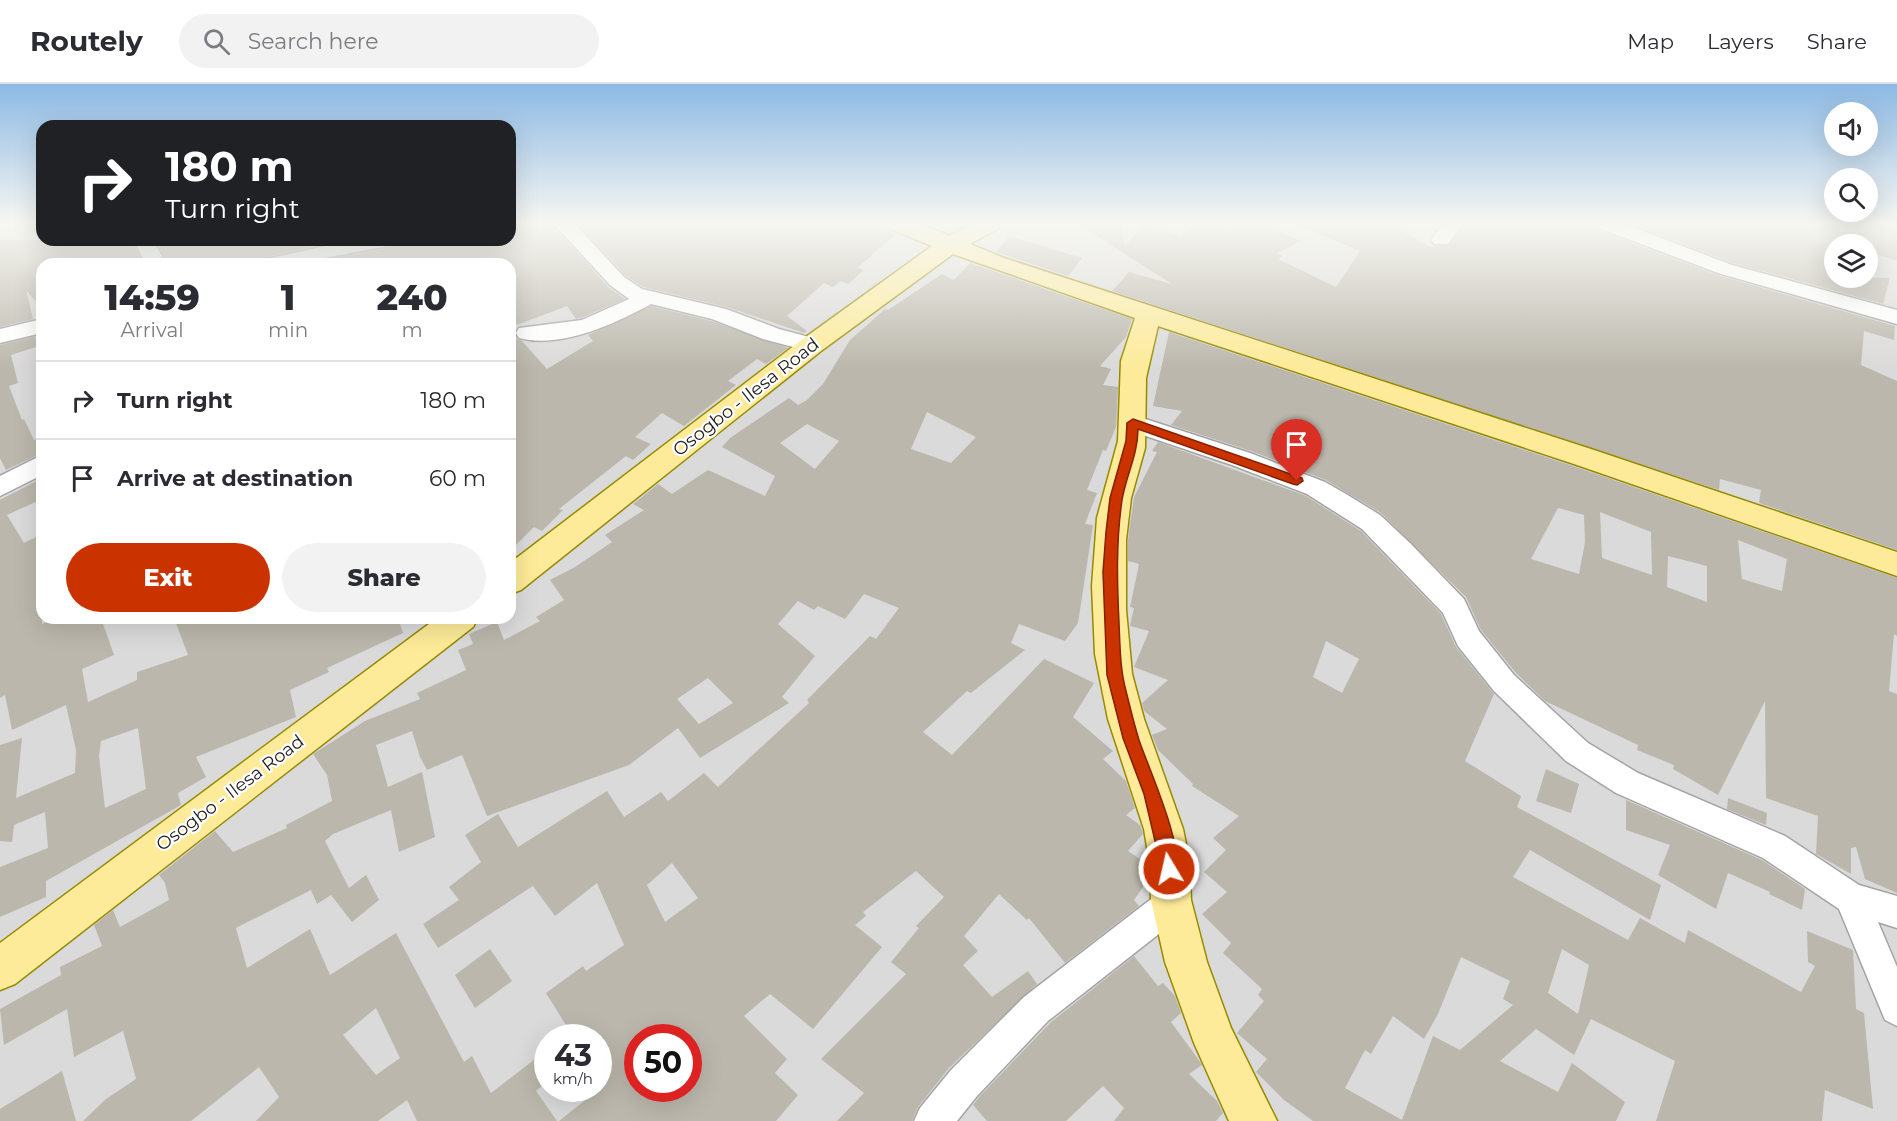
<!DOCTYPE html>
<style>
:root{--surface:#fff;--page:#f2f2f3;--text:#2b2b33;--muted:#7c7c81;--line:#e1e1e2;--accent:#ca3300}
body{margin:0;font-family:Montserrat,sans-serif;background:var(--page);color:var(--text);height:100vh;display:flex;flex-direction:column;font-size:22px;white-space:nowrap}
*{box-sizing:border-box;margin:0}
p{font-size:20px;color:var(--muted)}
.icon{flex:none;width:33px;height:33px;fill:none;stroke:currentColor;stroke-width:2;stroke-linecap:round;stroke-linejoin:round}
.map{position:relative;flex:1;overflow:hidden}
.sheet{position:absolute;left:36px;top:174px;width:480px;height:366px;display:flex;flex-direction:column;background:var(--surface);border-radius:18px;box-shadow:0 6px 24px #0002}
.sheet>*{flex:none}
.top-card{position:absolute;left:36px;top:36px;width:480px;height:126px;border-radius:18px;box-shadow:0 6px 24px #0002;background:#202124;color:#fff;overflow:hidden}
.buttons{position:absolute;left:1824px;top:18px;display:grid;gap:12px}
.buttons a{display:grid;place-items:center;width:54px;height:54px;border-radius:50%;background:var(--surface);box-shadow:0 6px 24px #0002;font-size:30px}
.speed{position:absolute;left:534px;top:940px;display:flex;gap:12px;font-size:30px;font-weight:700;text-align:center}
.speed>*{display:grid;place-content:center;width:78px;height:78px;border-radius:50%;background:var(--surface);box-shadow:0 6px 24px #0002;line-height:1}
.speed small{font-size:15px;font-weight:400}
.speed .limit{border:9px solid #d22;background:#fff;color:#111}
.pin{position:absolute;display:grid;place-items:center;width:51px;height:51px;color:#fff;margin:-62px -26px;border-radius:50% 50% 50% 0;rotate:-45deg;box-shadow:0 0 6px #0007}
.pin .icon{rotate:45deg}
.me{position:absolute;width:66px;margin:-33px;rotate:351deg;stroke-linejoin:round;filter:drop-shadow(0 0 4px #0008)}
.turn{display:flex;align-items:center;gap:21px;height:126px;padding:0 30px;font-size:27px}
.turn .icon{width:78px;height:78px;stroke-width:2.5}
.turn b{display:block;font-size:42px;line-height:51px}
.eta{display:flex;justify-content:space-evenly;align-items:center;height:102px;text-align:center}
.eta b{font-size:36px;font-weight:800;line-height:42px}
.button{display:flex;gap:12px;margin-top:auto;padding:12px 30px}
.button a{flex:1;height:69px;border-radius:36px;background:var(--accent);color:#fff;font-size:24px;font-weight:800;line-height:69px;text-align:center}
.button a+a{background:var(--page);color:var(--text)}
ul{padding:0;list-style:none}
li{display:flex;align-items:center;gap:18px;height:78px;padding:0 30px;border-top:2px solid var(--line)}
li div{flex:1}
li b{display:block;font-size:22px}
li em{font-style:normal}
header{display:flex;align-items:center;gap:36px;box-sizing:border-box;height:84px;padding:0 30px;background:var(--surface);border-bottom:2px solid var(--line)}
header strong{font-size:28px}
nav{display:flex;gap:33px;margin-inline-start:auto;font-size:21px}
.search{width:420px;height:54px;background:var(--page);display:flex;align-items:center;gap:15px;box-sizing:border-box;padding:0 21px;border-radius:33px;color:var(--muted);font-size:22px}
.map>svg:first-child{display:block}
.residential{fill:#dbdada;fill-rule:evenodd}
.building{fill:#bbb7ac;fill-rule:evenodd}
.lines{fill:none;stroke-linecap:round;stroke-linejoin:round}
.minor-casing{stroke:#a4a4a4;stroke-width:3}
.major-casing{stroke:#968a00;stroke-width:3}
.minor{fill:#fff;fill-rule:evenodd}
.major{fill:#fdeb99;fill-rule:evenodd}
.route{fill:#ca3300;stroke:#832100;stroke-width:1.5}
.labels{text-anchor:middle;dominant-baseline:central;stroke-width:4.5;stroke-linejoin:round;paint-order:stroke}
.street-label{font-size:18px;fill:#1d1d1d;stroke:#fff}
</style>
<header>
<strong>Routely</strong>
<div class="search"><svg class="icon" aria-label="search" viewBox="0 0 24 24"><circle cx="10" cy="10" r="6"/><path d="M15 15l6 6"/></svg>Search here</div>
<nav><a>Map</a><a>Layers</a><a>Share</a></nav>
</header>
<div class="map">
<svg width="1897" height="1037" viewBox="0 0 1897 1037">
<rect width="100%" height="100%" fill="#eeeee3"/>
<path class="residential" d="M0 140H42V156H510V140H1897V1037H0ZM1834 160H1868V194H1834ZM42 180H510V534H42ZM548 954H598V1005H548ZM638 954H688V1005H638Z"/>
<g class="building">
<path d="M510 140H552L608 203 625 215 581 234 576 235 567 222 514 242 517 255 522 257 547 285 593 257 588 251 651 222 711 237 788 264 766 280 757 275 728 297 736 301 684 342 662 329 635 353 651 360 633 376 626 372 559 425 563 426 542 447 534 443 510 467V180H478L476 177 458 180H305L388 164 399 158 410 156H510Z"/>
<path d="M578 140H869L896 150 857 184 864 186 848 200 840 197 833 203 824 199 787 232 807 247 804 249 727 223 643 203 625 191Z"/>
<path d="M1078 140H1108L1122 144 1125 162 1143 141 1180 152 1198 140H1219L1233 146 1239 140H1261L1301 157 1277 169 1283 172 1278 175 1336 203 1360 167 1295 140H1389L1430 163 1450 161 1465 140H1594L1598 146 1717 191 1895 242 1894 256 1864 247 1861 281 1897 297V466L1759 419 1761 406 1720 395 1719 406 1112 207 1129 188 1172 200Z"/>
<path d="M1630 140H1897V177L1868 167V160H1849L1834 155V194H1890L1883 220 1733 179Z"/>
<path d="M1009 152 1082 174 1068 192 996 168Z"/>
<path d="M0 156H131L143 180H42V224L26 206 33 235 0 243Z"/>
<path d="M156 156H328V159L262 174 257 180H168Z"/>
<path d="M970 179 1132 235 1126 253 1100 282 1111 285 1103 301 1118 303 1116 343 1106 367 1103 366 1087 406 1097 409 1085 440 1093 441 1078 539 1065 557 1019 540 1011 559 1025 566 971 609 967 607 923 648 952 671 1044 575 1094 599 1073 633 1113 667 1103 675 1126 697 1135 724 1126 731 1140 741 1143 750 1128 767 1147 780 1148 796 1134 816 1139 822 1065 879 1029 834 1027 836 999 810 964 852 978 867 963 881 992 913 1028 887 1037 900 949 984 918 1023 912 1037H837L864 1009 821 975 906 890 891 878 919 844 916 842 944 813 916 787 863 828 866 832 855 841 882 863 813 945 770 910 744 932 787 975 775 989 798 1011 776 1037H559L598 1006V954H574L546 909 583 882 586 887 624 861 597 799 555 832 533 802 438 864 423 840 459 816 449 803 481 778 465 751 498 730 518 763 607 707 624 733 661 708 668 717 704 689 718 703 809 619 807 616 870 552 876 555 899 524 864 510 845 535 818 522 814 526 798 517 778 540 815 572 782 613 789 619 700 674 678 644 629 681 487 732 462 671 427 686 420 673 412 647 376 661 388 703 422 688 435 753 399 768 391 726 333 750 325 757 349 804 366 791 379 816 352 838 331 811 317 820 311 806 236 844 247 884 310 845 330 891 396 849 464 978 472 972 491 1009 548 965V997L536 1007 557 1037H417L407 1016 378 1037H256L279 1013 259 983 191 1037H83L106 1015 136 995 123 947 74 973 67 925 4 961 0 925 61 891 60 883 102 862 94 841 113 826 120 843 169 816 165 799 159 791 215 747 233 768 287 744 286 741 332 717 327 691 313 670 365 637 420 615 417 609 466 586 458 566 473 560 469 550 497 538 504 556 540 537 536 533 564 516 550 496 575 483 612 458 605 451 644 426 633 420 658 400 672 410 708 386 765 412 775 392 722 363 730 354 789 314 798 321 807 316 823 300 850 256 885 225 888 226 942 190 954 196ZM927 328 976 353 951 379 911 365ZM807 340 839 357 815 385 780 359ZM708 594 733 619 699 640 677 615ZM672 779 698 814 665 838 647 801ZM376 924 400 974 376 991 343 951ZM638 954H688V972L693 979 688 984V1005H668L655 1018 648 1005H638Z"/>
<path d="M1169 248 1576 383 1897 494V552L1894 550 1889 607 1897 610V809L1865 795 1856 763 1851 764V790L1816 770 1818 732 1766 714 1765 617 1718 711 1673 685 1674 681 1637 666 1638 661 1545 617 1516 589 1481 546 1466 513 1381 429 1326 396 1251 367 1171 341 1182 327 1153 322ZM1558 424 1584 431 1585 458 1579 490 1531 475ZM1600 428 1651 448 1652 491 1602 474ZM1738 456 1787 475 1782 507 1742 495ZM1668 472 1707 482V518L1667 503Z"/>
<path d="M37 252 39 262 11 271 18 299 9 302 22 336 24 335 34 356 42 353V369L6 386 0 374V261Z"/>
<path d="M1158 358 1306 412 1361 447 1441 530 1456 563 1494 610 1465 677 1521 712 1517 723 1661 801 1650 836 1530 766 1513 793 1628 856 1640 834 1685 859 1688 846 1801 908 1815 882 1808 878 1807 847 1853 866 1856 925 1864 929 1873 1025 1825 1006 1822 1037H1656L1675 977 1591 935 1574 971 1536 945 1500 977 1558 1008 1572 979 1625 1018 1616 1037H1313L1284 1016 1256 988 1267 975 1237 949 1264 917 1258 911 1262 905 1223 869 1231 859 1202 830 1227 808 1204 788 1226 766 1213 754 1239 732 1192 702 1193 700 1158 666 1152 651 1167 645 1144 627 1142 619 1168 596 1134 583 1149 547 1130 542 1134 524 1130 523 1139 480 1128 477V456L1134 413 1157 368 1152 367ZM1326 557 1359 575 1342 609 1313 593ZM1562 865 1589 881 1578 930 1548 909ZM1461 873 1510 897 1503 915 1513 921 1460 966 1433 952 1402 1036 1345 1004 1365 966 1371 970 1393 932 1424 955 1438 930Z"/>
<path d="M42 394V415L7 431 24 459 42 450V468L37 471 42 508V540L57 534H101L114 571 82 585 88 618 137 596V588L188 571 174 534H398L403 549 327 584 329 588 290 606 296 633 196 673 206 693 178 709 181 721 46 797V813L0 833V783L48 764 45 728 14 741 12 758 0 757V661L22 654 16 714 75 689 76 666 66 621 12 646 5 611 0 614V416ZM138 644 146 705 105 724 99 672 101 657Z"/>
<path d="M1546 685 1579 700 1571 729 1536 717Z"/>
<path d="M1728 714 1767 729 1766 741 1727 725Z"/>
<path d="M1626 716 1762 776 1805 805 1802 826 1769 810 1770 808 1728 789 1716 825 1658 791 1670 761 1626 746Z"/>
<path d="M490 865 512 897 475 924 455 891Z"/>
<path d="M1134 872 1158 902 1163 899 1175 912 1181 929 1171 938 1201 979 1202 981 1189 990 1217 1017 1223 1029 1216 1037H1114L1124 1024 1103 1002 1066 1037H987L973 1021 979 1013 1050 939Z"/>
<path d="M62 987 76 1037H0V1025Z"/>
</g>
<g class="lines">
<g class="minor-casing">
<g id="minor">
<path d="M554 140H575L624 193 642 205 726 225 779 245 820 256 823 261 820 266 812 268 763 255 712 235 651 220C615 240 561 265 519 254L516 249 519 244 582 236 629 215 610 201Z"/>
<path d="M1443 140H1463L1448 160H1434L1431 156Z"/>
<path d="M1596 140H1624L1732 181 1897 226V240L1718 189 1599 144Z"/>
<path d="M133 156H153L166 180H146Z"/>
<path d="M353 156H398L388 162 293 180H259L262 176Z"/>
<path d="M42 235V249L0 259V245Z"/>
<path d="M1133 331 1250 369 1325 398 1346 410 1380 431 1410 459 1464 515 1479 547 1514 591 1588 659 1638 689 1785 752 1859 801 1897 812V844L1878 838 1897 883V942L1885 936 1839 825 1763 774 1616 709 1566 677 1494 607 1458 562 1443 529 1362 445 1307 410 1232 381 1125 345 1121 339 1125 333Z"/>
<path d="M42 371V391L0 412V392Z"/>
<path d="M1171 804 1183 809 1188 820 1183 831 1048 937 977 1012 957 1037H914L920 1024 951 986 1024 913 1159 809Z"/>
</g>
</g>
<g class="major-casing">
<g id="major">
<path d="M887 140H920L950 152 972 140H1001L997 145 970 160 1004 174 1597 367 1897 468V492L1577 381 1158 242 1146 294 1145 364 1131 414 1126 456V526L1132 590 1144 635 1183 745 1189 775 1191 816 1207 878 1231 944 1277 1037H1229L1194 959 1165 878 1151 816 1149 775 1144 745 1108 635 1095 570 1092 502 1097 434 1118 357 1121 277 1135 234 953 170 821 267 521 506 510 510V479L803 255 932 162 891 145Z"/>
<path d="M437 534H478L473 543 15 900 0 906V859Z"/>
</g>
</g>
<use href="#minor" class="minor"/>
<use href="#major" class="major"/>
</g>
<linearGradient id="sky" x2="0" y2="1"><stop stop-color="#8cb9e4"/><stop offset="0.49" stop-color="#f7f7f2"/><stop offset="1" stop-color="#f7f7f2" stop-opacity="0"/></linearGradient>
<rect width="1897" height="285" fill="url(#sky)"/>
<path class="route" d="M1133 335 1302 394 1303 397 1297 401 1293 400 1138 345C1138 370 1126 392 1122 416 1116 457 1117 498 1119 539 1120 562 1120 585 1126 607 1130 623 1134 640 1139 656 1148 683 1186 766 1175 791L1169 793 1163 791 1144 710 1123 654 1107 591 1103 488 1106 448 1110 414 1126 357 1127 339Z"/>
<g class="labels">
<g class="street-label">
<text transform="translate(746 313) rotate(-38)">Osogbo - Ilesa Road</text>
<text transform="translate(230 709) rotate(-37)">Osogbo - Ilesa Road</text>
</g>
</g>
</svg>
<div class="buttons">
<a><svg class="icon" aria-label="sound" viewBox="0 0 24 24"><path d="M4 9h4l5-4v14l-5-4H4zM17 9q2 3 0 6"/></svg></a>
<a><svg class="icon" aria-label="search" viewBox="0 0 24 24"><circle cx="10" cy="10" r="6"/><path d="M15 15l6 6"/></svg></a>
<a><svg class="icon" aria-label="layers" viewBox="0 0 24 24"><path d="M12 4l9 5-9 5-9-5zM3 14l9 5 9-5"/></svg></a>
</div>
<div class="speed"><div>43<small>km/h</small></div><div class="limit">50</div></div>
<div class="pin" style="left:1297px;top:397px;background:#d93025"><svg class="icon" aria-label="arrive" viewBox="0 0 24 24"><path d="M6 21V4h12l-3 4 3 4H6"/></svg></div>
<svg class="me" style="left:1169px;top:785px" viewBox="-20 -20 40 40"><circle r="17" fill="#ca3300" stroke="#fff" stroke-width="3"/><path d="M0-11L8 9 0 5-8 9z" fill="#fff"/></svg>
<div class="top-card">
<div class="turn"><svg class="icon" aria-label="right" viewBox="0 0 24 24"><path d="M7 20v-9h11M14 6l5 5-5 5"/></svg><div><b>180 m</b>Turn right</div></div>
</div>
<section class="sheet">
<div class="eta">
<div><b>14:59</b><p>Arrival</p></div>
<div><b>1</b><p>min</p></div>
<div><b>240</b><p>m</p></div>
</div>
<ul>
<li><svg class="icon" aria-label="right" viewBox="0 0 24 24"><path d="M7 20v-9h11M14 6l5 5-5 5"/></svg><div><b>Turn right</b></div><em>180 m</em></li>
<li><svg class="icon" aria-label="arrive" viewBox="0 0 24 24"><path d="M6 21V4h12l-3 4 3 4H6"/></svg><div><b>Arrive at destination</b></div><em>60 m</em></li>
</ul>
<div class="button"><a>Exit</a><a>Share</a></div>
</section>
</div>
